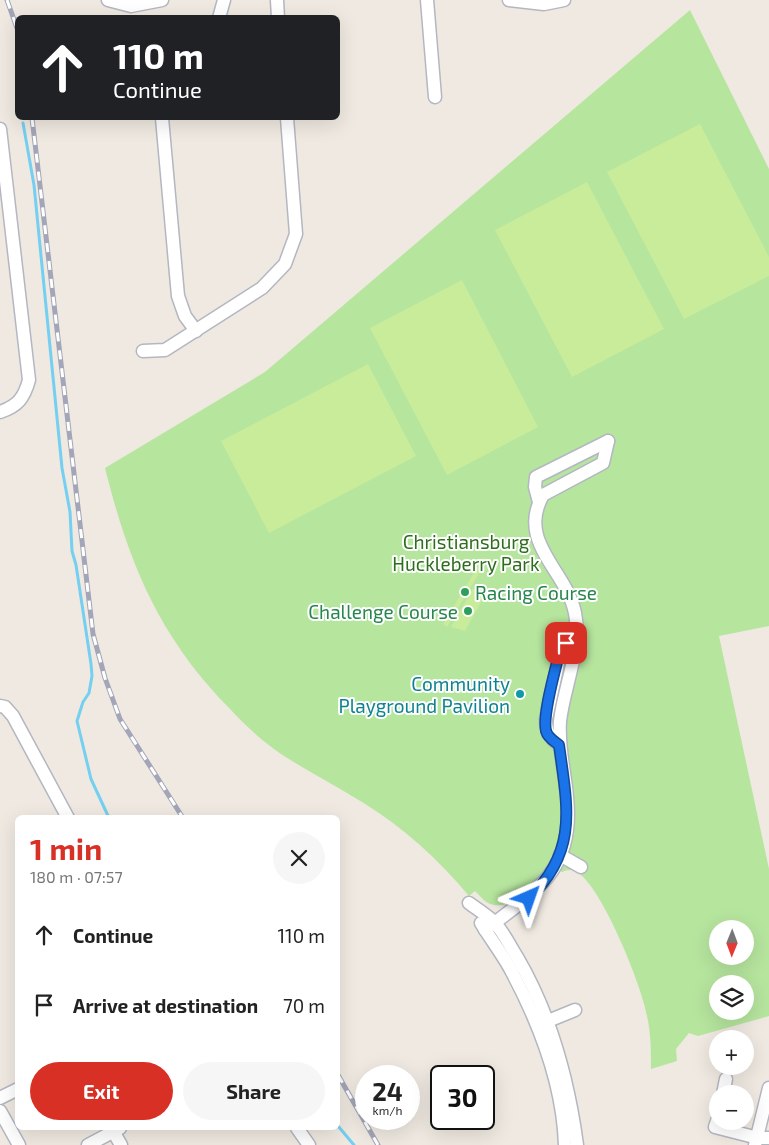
<!DOCTYPE html>
<meta charset="utf-8">
<style>
:root{--surface:#fff;--page:#f6f6f6;--text:#222;--muted:#767676;--accent:#d93025}
body{margin:0;font-family:"Exo 2",sans-serif;background:var(--page);color:var(--text);height:100vh;display:flex;flex-direction:column;font-size:19px;white-space:nowrap}
*{box-sizing:border-box;margin:0}
p{font-size:16px;color:var(--muted)}
.icon{flex:none;width:28px;height:28px;fill:none;stroke:currentColor;stroke-width:2;stroke-linecap:round;stroke-linejoin:round}
.map{position:relative;flex:1;overflow:hidden}
.sheet{position:absolute;left:15px;top:815px;width:325px;height:315px;display:flex;flex-direction:column;background:var(--surface);border-radius:8px;box-shadow:0 5px 20px #0002}
.sheet>*{flex:none}
.hud{position:absolute;left:15px;top:15px;width:325px;height:105px;border-radius:8px;box-shadow:0 5px 20px #0002;background:#202124;color:#fff;overflow:hidden}
.needle{width:32px;rotate:181deg}
.tools{position:absolute;left:709px;top:920px;display:grid;gap:10px}
.tools a{display:grid;place-items:center;width:45px;height:45px;border-radius:50%;background:var(--surface);box-shadow:0 5px 20px #0002;font-size:25px}
.speed{position:absolute;left:355px;top:1065px;display:flex;gap:10px;font-size:25px;font-weight:700;text-align:center}
.speed>*{display:grid;place-content:center;width:65px;height:65px;border-radius:50%;background:var(--surface);box-shadow:0 5px 20px #0002;line-height:1}
.speed small{font-size:12px;font-weight:400}
.speed .limit{border:2px solid #111;border-radius:8px;background:#fff;color:#111}
.pin{position:absolute;display:grid;place-items:center;width:42px;height:42px;color:#fff;margin:-21px;border-radius:10px;box-shadow:0 2px 8px #0006}
.me{position:absolute;width:55px;margin:-28px;rotate:43deg;stroke-linejoin:round;filter:drop-shadow(0 0 4px #0008)}
.turn{display:flex;align-items:center;gap:18px;height:105px;padding:0 15px;font-size:22px}
.turn .icon{width:65px;height:65px;stroke-width:2.5}
.turn b{display:block;font-size:35px;line-height:42px}
.round{display:grid;place-items:center;flex:none;width:52px;height:52px;border-radius:26px;background:var(--page)}
.summary{display:flex;align-items:center;justify-content:space-between;height:85px;padding:0 15px}
h1{font-size:30px;font-weight:700;line-height:38px;color:var(--accent)}
.button{display:flex;gap:10px;margin-top:auto;padding:10px 15px}
.button a{flex:1;height:58px;border-radius:30px;background:var(--accent);color:#fff;font-size:20px;font-weight:700;line-height:58px;text-align:center}
.button a+a{background:var(--page);color:var(--text)}
ul{padding:0;list-style:none}
li{display:flex;align-items:center;gap:15px;height:70px;padding:0 15px}
li div{flex:1}
li b{display:block;font-size:19px}
li em{font-style:normal}
.map>svg:first-child{display:block}
.green{fill:#b6e59e;fill-rule:evenodd}
.pitch{fill:#c9ec9a}
.lines{fill:none;stroke-linecap:round;stroke-linejoin:round}
.stream{stroke:#75cff0;stroke-width:3}
.minor-casing{stroke:#b4b7c1;stroke-width:15}
.minor{stroke:#fff;stroke-width:12}
.rail-casing{stroke:#a3a6b8;stroke-width:5}
.rail{stroke:#fff;stroke-width:3;stroke-dasharray:9;stroke-linecap:butt}
.route-casing{stroke:#114b97;stroke-width:12}
.route{stroke:#1a73e8;stroke-width:9}
.leisure-dot{fill:#2e9e5b;stroke:#fff;stroke-width:2}
.culture-dot{fill:#0f9aa8;stroke:#fff;stroke-width:2}
.labels{text-anchor:middle;dominant-baseline:central;stroke-width:4;stroke-linejoin:round;paint-order:stroke}
.park-label{font-size:19px;fill:#2c6e1b;stroke:#fff}
.leisure-label{font-size:19px;fill:#27864d;stroke:#fff;text-anchor:start}
.culture-label{font-size:19px;fill:#0d838f;stroke:#fff;text-anchor:end}
</style>
<div class="map">
<svg width="769" height="1145" viewBox="0 0 769 1145">
<rect width="100%" height="100%" fill="#efe9e1"/>
<path class="green" d="M690 10 769 169V626L719 636 769 869V1016L698 1036 689 1033 676 1049 677 1061 651 1069C651 1052 651 1033 647 1016 642 986 602 887 577 872 572 869 567 870 562 872L549 864C540 880 515 908 494 905 486 904 481 897 475 891L469 896C438 859 403 827 362 802 335 785 307 771 281 754 262 741 245 725 230 709 159 637 129 564 105 468L265 372ZM718 929H745V956H718ZM718 984H745V1011H718Z"/>
<g class="pitch">
<path d="M700 124 769 257V276L684 319 607 172Z"/>
<path d="M587 182 664 329 572 377 495 230Z"/>
<path d="M462 280 538 427 447 475 370 328Z"/>
<path d="M368 364 416 456 269 533 221 441Z"/>
<path d="M483 558 487 560 447 627 443 624Z"/>
<path d="M473 588 485 595 465 631 451 627Z"/>
</g>
<g class="lines">
<g class="stream">
<path d="M23 123 34 185 62 468 70 512 72 551 76 565 91 664 92 676 89 693 83 702 77 721 91 779 109 818"/>
<path d="M338 1126 354 1145"/>
</g>
<g class="minor-casing">
<g id="minor">
<path d="M108 0 131 6 162 0"/>
<path d="M277 0 278 18"/>
<path d="M427 0 435 97"/>
<path d="M509 0 544 4 564 0"/>
<path d="M219 18 224 0"/>
<path d="M162 118 178 296 185 316 196 331"/>
<path d="M0 129 29 380C24 398 18 406 0 412"/>
<path d="M143 351 165 350 262 288 285 264 296 234 287 118"/>
<path d="M539 502 535 487 536 477 608 441"/>
<path d="M0 706 5 707 13 716 68 818"/>
<path d="M559 745C549 737 546 732 546 719L562 645 566 643 574 646"/>
<path d="M560 855 581 867"/>
<path d="M469 903C477 909 487 915 494 922 503 931 510 946 517 957 551 1015 568 1078 577 1145"/>
<path d="M481 923C491 940 504 956 513 974 541 1027 563 1085 565 1145"/>
<path d="M485 930C536 891 575 870 567 797 565 771 558 748 560 721 564 687 582 648 575 613 567 571 516 542 543 495L603 463 608 441"/>
<path d="M548 1021 575 1010"/>
<path d="M723 1094 726 1079"/>
<path d="M0 1098 18 1089"/>
<path d="M0 1111 19 1145"/>
<path d="M718 1118 715 1127 758 1138H769"/>
<path d="M297 1128 309 1145"/>
<path d="M113 1131 121 1145"/>
<path d="M88 1145 120 1128"/>
<path d="M755 1145 769 1088"/>
</g>
</g>
<use href="#minor" class="minor"/>
<g class="rail-casing">
<g id="rail">
<path d="M7 0 18 31"/>
<path d="M32 118 93 634 105 678 120 719 183 818"/>
<path d="M338 1075 378 1145"/>
</g>
</g>
<use href="#rail" class="rail"/>
</g>
<g class="lines">
<g class="route-casing">
<path id="route" d="M529 898C579 851 567 805 559 745 554 741 548 738 546 731 542 714 556 668 560 650L562 645 566 643"/>
</g>
<use href="#route" class="route"/>
</g>
<g class="leisure-dot">
<circle cx="465" cy="592" r="5"/>
<circle cx="468" cy="611" r="5"/>
</g>
<circle class="culture-dot" cx="520" cy="694" r="5"/>
<g class="labels">
<g class="park-label">
<text x="466" y="541">Christiansburg<tspan x="466" dy="22">Huckleberry Park</tspan></text>
</g>
<g class="leisure-label">
<text x="475" y="592">Racing Course</text>
<text x="458" y="611" text-anchor="end">Challenge Course</text>
</g>
<g class="culture-label">
<text x="510" y="683">Community<tspan x="510" dy="22">Playground Pavilion</tspan></text>
</g>
</g>
</svg>
<div class="tools">
<a><svg class="needle" viewBox="-14 -14 28 28"><path d="M0-13l5 13h-10z" fill="#e53935"/><path d="M0 13l5-13h-10z" fill="#767676"/></svg></a>
<a><svg class="icon" aria-label="layers" viewBox="0 0 24 24"><path d="M12 4l9 5-9 5-9-5zM3 14l9 5 9-5"/></svg></a>
<a>+</a>
<a>−</a>
</div>
<div class="speed"><div>24<small>km/h</small></div><div class="limit">30</div></div>
<div class="pin" style="left:566px;top:643px;background:#d93025"><svg class="icon" aria-label="arrive" viewBox="0 0 24 24"><path d="M6 21V4h12l-3 4 3 4H6"/></svg></div>
<svg class="me" style="left:529px;top:898px" viewBox="-20 -20 40 40"><path d="M0-17L14 15 0 8-14 15z" fill="#1a73e8" stroke="#fff" stroke-width="4"/></svg>
<div class="hud">
<div class="turn"><svg class="icon" aria-label="ahead" viewBox="0 0 24 24"><path d="M12 20V5M6 11l6-6 6 6"/></svg><div><b>110 m</b>Continue</div></div>
</div>
<section class="sheet">
<div class="summary"><div><h1>1 min</h1><p>180 m · 07:57</p></div><a class="round"><svg class="icon" aria-label="close" viewBox="0 0 24 24"><path d="M6 6l12 12M18 6L6 18"/></svg></a></div>
<ul>
<li><svg class="icon" aria-label="ahead" viewBox="0 0 24 24"><path d="M12 20V5M6 11l6-6 6 6"/></svg><div><b>Continue</b></div><em>110 m</em></li>
<li><svg class="icon" aria-label="arrive" viewBox="0 0 24 24"><path d="M6 21V4h12l-3 4 3 4H6"/></svg><div><b>Arrive at destination</b></div><em>70 m</em></li>
</ul>
<div class="button"><a>Exit</a><a>Share</a></div>
</section>
</div>
